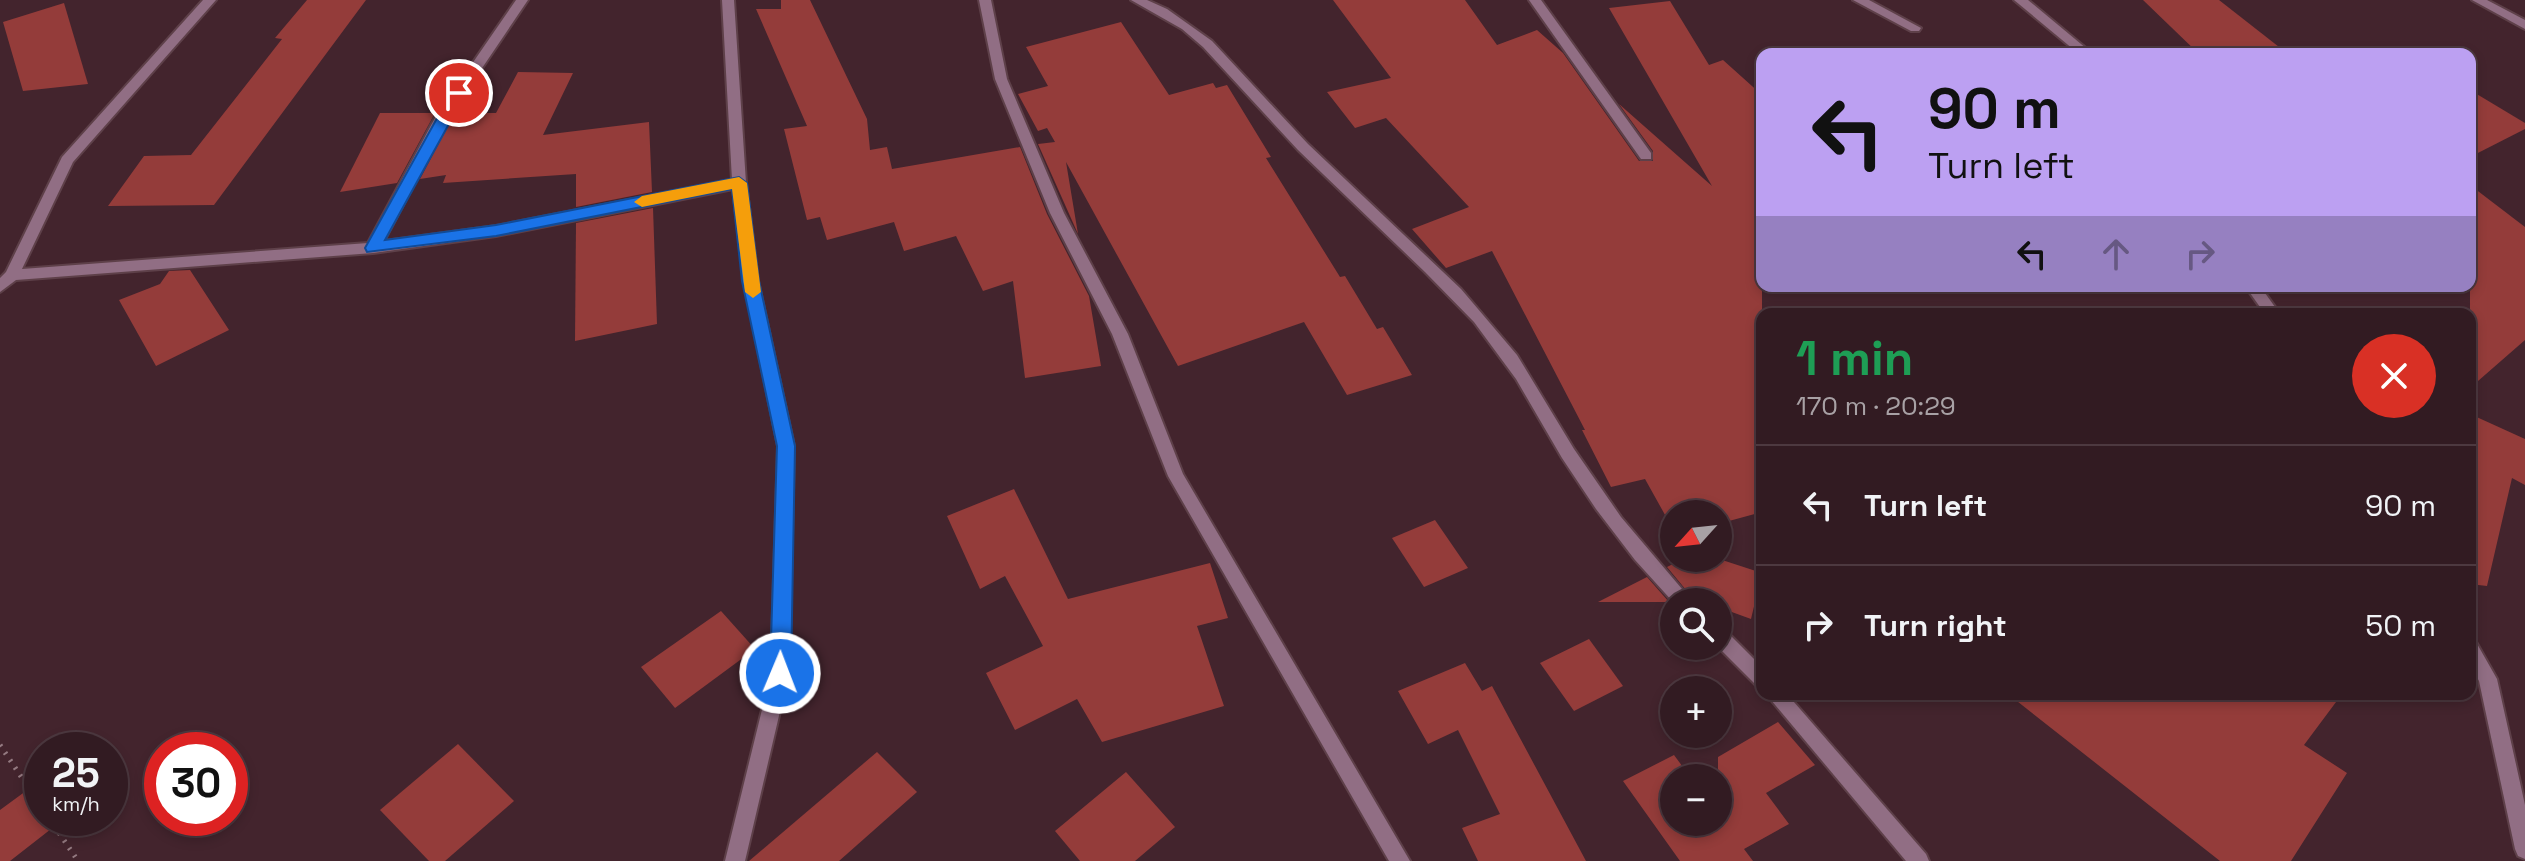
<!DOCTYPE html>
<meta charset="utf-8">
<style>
:root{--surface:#321b22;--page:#3a242a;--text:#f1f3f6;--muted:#a8a1a5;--line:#4d3940}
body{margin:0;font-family:"Space Grotesk",sans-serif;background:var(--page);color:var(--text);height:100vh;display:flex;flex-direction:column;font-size:30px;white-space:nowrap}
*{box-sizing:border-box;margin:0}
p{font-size:26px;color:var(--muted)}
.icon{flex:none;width:44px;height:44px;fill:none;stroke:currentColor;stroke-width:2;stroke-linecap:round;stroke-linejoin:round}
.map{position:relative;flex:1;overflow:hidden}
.drawer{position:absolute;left:1756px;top:308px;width:720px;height:392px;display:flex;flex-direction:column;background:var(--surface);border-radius:16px;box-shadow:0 4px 12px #0003,0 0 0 2px var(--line)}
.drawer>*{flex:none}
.banner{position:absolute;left:1756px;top:48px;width:720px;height:244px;border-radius:16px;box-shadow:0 4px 12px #0003,0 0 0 2px var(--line);background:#bca0f2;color:#111;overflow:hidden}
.needle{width:52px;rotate:243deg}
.fabs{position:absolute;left:1660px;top:500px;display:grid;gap:16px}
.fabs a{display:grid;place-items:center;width:72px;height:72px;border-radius:50%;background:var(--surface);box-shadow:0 4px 12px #0003,0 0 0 2px var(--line);font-size:40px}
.speed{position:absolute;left:24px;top:732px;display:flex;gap:16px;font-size:40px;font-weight:700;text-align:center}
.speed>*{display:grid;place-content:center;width:104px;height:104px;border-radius:50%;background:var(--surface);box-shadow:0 4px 12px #0003,0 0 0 2px var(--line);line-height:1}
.speed small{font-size:20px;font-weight:400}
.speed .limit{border:12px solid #d22;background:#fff;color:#111}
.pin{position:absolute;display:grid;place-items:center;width:68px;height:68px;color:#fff;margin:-34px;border:4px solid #fff;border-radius:50%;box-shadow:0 2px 8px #0007}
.me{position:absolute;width:88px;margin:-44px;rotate:1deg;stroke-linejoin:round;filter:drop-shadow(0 0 6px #0008)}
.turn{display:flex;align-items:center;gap:28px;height:168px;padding:0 40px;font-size:36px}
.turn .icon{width:104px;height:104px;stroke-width:2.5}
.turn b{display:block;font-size:56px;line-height:68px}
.lanes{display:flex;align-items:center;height:76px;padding:0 40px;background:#0003;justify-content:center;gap:40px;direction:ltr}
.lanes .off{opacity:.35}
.round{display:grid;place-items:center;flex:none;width:84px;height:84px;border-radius:42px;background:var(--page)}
.summary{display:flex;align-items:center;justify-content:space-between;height:136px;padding:0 40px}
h1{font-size:48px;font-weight:800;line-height:60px;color:#1e9e55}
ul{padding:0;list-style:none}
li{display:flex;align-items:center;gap:24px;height:120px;padding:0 40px;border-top:2px solid var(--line)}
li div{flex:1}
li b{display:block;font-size:30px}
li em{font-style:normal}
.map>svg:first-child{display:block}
.building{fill:#943c3a}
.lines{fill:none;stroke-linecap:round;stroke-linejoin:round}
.minor-casing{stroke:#5e4049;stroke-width:4}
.path{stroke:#947a81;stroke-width:5;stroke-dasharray:2 7;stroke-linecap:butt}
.minor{fill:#916e84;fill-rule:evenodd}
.route{fill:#1a73e8;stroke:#114b97;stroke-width:2}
.slow{fill:#f59e0b}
</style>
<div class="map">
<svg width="2525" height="861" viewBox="0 0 2525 861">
<rect width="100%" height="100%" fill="#43242d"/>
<g class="building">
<path d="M307 0H366L214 205 108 206 144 156 191 155 282 39 275 38Z"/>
<path d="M781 0H810L867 119 870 150 887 147 892 169 1020 147 1047 214 1089 296 1101 366 1025 378 1013 281 983 291 956 236 904 251 894 222 827 240 820 217 807 220 784 129 807 126 756 9H781Z"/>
<path d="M1333 0H1465L1497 45 1537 30 1563 53 1639 161H1653V151L1619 104 1712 186 1609 8 1670 1 1709 65 1723 60 1762 95V512L1718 524V514H1674V531L1645 479 1611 487 1582 430H1585L1492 251 1446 268 1412 229 1469 207 1386 118 1355 128 1327 92 1391 78Z"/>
<path d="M2143 0H2219L2288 54H2199Z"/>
<path d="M64 3 88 84 23 91 3 22Z"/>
<path d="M1121 22 1169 95 1213 83 1216 88 1227 85 1271 157 1266 158 1340 277 1345 276 1377 329 1383 327 1412 375 1347 395 1304 322 1178 366 1066 162 1078 234 1038 144 1055 142 1047 128 1038 131 1018 94 1048 86 1026 47Z"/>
<path d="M518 72 573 73 543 135 649 122 652 192 576 207V174L443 183 446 175 420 179 455 113H496Z"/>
<path d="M2470 90 2525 123V129L2470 157Z"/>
<path d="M380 113H435L397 183 340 192Z"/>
<path d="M2470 185 2525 227V340L2470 388Z"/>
<path d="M653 208 657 324 575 341 576 223Z"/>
<path d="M190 270 229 330 156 366 119 300 160 284 169 271Z"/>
<path d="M2470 414 2525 439V485L2512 478 2487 586 2470 584Z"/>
<path d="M1014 489 1068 599 1210 563 1228 618 1197 626 1224 706 1102 742 1077 699 1015 730 986 673 1043 646 1005 576 980 589 947 516Z"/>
<path d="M1435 520 1468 568 1424 587 1392 538Z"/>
<path d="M1685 558H1716L1762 573 1751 619 1718 607V602H1696L1667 567Z"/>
<path d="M1647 577 1669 602H1598Z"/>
<path d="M721 611 755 649 675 708 641 667Z"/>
<path d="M1589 639 1623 686 1574 711 1540 663Z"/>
<path d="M1465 663 1482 691 1492 686 1586 861H1478L1462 828 1500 814 1458 730 1428 744 1398 691Z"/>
<path d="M2008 694H2342L2304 745 2347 773 2291 861H2220Z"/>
<path d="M1778 722 1815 765 1766 793 1789 824 1744 849 1753 861H1680L1623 781 1674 755 1691 778H1674V822H1718V757Z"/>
<path d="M458 744 514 801 445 861H429L380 810Z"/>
<path d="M877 752 917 792 839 861H749Z"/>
<path d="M1126 772 1175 827 1135 861H1080L1055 831Z"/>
<path d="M30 788 42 802V818H57L60 822 10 861H0V810Z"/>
</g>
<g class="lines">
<g class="minor-casing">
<g id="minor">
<path d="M203 0H216L73 162 22 269 368 243 436 116 516 0H528L449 117 384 241 496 226 732 180 722 0H734L746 183 758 281 794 446 789 673 745 861H725L771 673 778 446 744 281 733 189 496 236 373 253 16 280 0 292V278L6 272 62 157Z"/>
<path d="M979 0H991L1007 79 1064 213 1128 334 1183 474 1410 861H1389L1168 476 1112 334 1050 213 995 79Z"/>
<path d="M1131 0H1147L1167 9 1212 41 1308 144 1461 289 1517 355 1574 449 1621 517 1693 602 1674 603 1635 560 1596 509 1562 458 1516 379 1474 322 1425 272 1298 150 1203 47 1182 29Z"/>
<path d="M1529 0H1541L1651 153V159H1641Z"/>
<path d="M1853 0H1869L1921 28 1919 31H1911Z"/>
<path d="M2014 0H2028L2093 54H2079Z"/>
<path d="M2472 0H2487L2525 20V29Z"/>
<path d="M2245 286H2260L2280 314H2265Z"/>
<path d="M1718 627 1724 629 1762 667V687L1756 685 1717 646Z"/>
<path d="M2470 640 2476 642 2497 679 2525 805V859L2518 856 2515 849 2479 681 2470 665Z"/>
<path d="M1766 694H1787L1926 854 1929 861H1906Z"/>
</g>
</g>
<g class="path">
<path d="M0 745 42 808"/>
<path d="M49 818 78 861"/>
</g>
<use href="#minor" class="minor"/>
</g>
<path class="route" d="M459 88 466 93 385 240 496 225 739 177 747 183 759 281 795 446 791 673 787 680 780 683 773 680 770 673 777 446 742 281 732 189 496 236 367 252 365 248 451 93Z"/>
<path class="slow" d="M739 177 747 183 761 292 753 298 745 292 732 189 642 207 634 202 642 196Z"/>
</svg>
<div class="fabs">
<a><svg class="needle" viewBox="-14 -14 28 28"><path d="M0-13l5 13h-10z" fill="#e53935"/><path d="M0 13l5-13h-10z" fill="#a8a1a5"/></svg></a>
<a><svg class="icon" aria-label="search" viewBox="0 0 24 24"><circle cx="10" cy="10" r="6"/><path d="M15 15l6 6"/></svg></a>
<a>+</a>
<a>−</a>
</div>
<div class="speed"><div>25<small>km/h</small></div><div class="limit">30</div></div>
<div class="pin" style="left:459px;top:93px;background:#d93025"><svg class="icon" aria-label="arrive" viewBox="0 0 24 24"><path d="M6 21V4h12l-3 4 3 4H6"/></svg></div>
<svg class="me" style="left:780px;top:673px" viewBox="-20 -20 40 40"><circle r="17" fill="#1a73e8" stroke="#fff" stroke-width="3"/><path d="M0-11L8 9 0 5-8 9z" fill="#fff"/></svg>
<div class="banner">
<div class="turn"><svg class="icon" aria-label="left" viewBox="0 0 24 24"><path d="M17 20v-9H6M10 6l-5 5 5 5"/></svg><div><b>90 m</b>Turn left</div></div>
<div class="lanes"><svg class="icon" aria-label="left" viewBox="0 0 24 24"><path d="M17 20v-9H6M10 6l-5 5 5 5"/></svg><svg class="icon off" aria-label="ahead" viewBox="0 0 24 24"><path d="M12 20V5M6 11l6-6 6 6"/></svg><svg class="icon off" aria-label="right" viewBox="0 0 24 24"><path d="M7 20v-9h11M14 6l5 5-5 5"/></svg></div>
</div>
<section class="drawer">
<div class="summary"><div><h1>1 min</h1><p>170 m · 20:29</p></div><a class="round" style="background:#d93025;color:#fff"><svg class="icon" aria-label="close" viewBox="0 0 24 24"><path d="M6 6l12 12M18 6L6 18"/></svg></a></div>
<ul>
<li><svg class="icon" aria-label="left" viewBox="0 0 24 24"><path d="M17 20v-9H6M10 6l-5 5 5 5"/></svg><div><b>Turn left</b></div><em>90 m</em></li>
<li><svg class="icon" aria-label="right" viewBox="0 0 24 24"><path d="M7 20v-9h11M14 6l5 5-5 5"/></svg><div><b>Turn right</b></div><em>50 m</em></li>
</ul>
</section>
</div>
